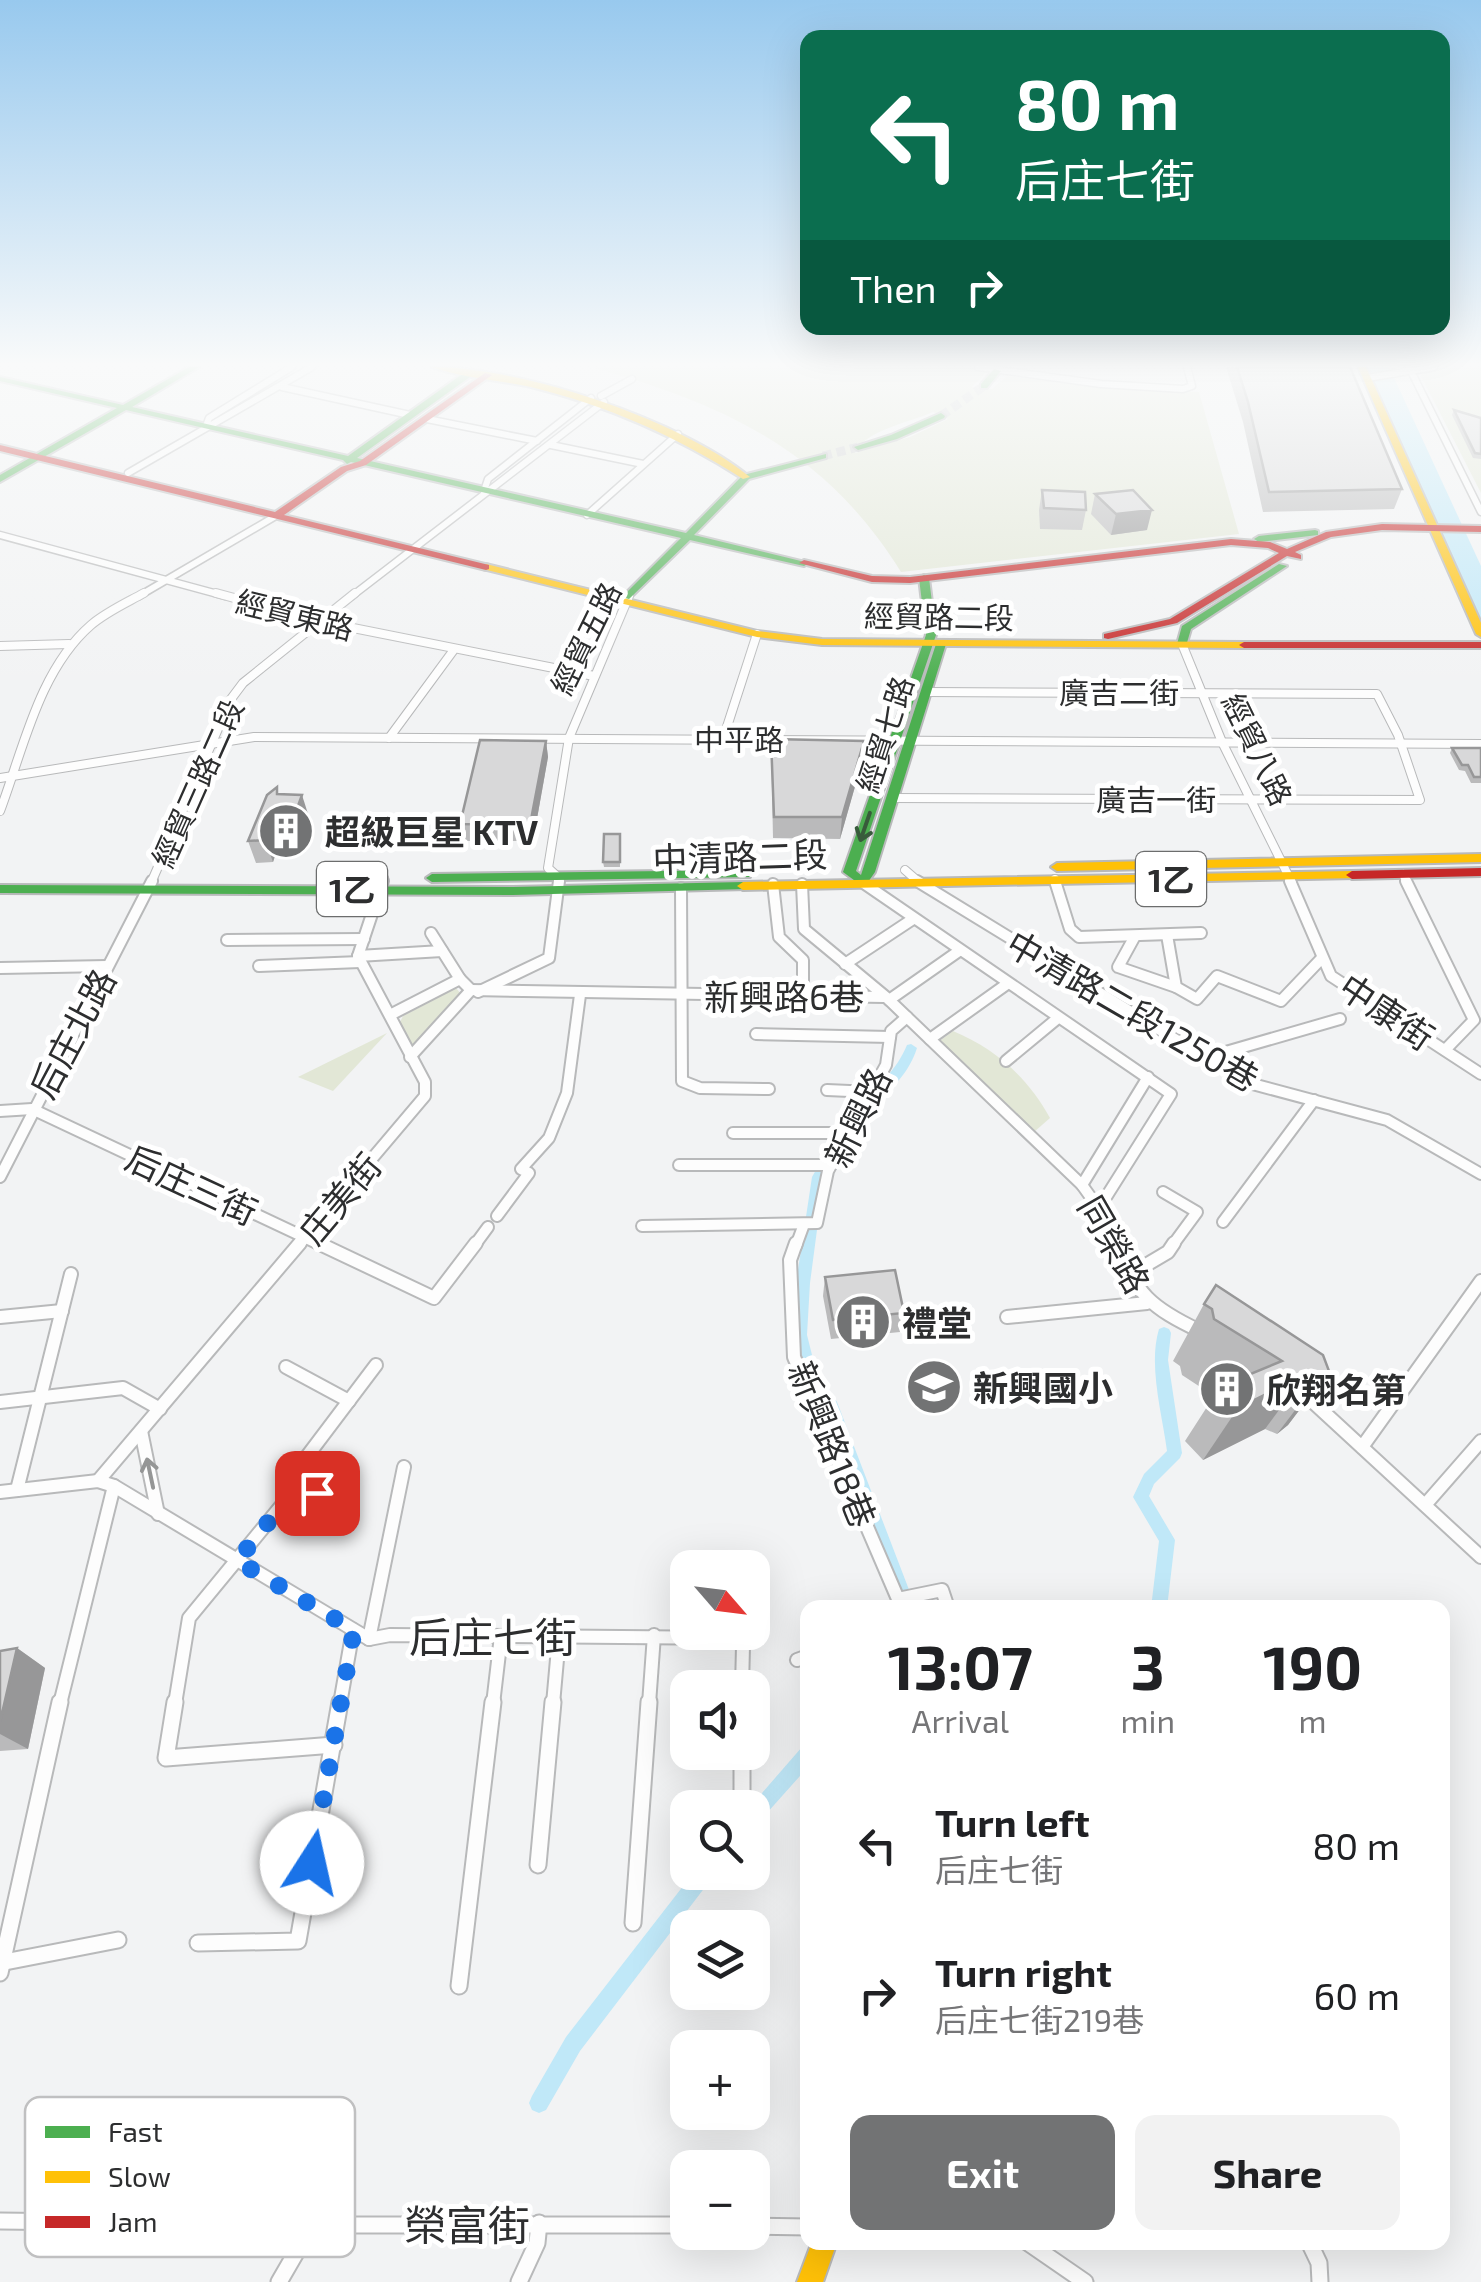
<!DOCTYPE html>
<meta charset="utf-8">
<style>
:root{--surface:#fff;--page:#f2f2f2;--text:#202124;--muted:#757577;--accent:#727374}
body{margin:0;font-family:"Exo 2","Noto Sans TC",sans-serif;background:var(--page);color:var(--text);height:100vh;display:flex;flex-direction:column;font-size:38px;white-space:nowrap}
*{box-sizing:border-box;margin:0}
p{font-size:32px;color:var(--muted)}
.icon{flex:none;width:55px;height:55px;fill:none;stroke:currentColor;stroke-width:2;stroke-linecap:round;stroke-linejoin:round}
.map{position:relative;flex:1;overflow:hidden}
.details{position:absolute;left:800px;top:1600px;width:650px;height:650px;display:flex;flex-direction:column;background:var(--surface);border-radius:20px;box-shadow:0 10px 40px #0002}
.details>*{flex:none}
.top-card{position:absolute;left:800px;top:30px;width:650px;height:305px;border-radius:20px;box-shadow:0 10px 40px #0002;background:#0b6e4f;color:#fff;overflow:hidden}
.needle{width:65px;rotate:118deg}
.fabs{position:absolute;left:670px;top:1550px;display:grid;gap:20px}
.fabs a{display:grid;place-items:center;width:100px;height:100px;border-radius:20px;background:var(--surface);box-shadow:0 10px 40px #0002;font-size:50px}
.pin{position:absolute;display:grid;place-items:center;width:85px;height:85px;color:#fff;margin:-42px;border-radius:20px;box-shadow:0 5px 15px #0006}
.me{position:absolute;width:110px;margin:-55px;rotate:10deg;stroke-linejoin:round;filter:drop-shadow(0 0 8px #0008)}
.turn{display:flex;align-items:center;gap:35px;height:210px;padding:0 50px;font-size:45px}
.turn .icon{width:130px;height:130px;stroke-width:2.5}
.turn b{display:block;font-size:70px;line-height:85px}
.then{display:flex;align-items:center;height:95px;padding:0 50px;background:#0003;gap:20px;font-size:38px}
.eta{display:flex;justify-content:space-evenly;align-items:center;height:170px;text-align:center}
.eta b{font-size:60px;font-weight:700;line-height:70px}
.action{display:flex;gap:20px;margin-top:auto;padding:20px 50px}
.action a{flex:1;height:115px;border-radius:20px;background:var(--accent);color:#fff;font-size:40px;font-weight:700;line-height:115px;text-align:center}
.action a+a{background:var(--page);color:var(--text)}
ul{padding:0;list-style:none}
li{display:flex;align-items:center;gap:30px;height:150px;padding:0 50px}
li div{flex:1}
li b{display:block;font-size:38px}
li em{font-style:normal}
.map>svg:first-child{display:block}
.green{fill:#e2e7d6;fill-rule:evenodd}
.water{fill:#c0e8f8}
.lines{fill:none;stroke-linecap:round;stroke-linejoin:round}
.canal{fill:#c0e8f8;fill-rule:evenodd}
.secondary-tunnel{stroke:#cbcccd;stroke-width:9;stroke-dasharray:9 5;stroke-linecap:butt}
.street-far4-casing{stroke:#b8b9ba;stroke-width:9}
.street-far3-casing{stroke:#b8b9ba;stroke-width:10}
.street-far2-casing{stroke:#b8b9ba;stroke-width:14}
.street-far1-casing{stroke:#b8b9ba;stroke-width:16}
.street-casing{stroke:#b8b9ba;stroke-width:19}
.fast-casing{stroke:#b8b9ba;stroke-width:4}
.slow-casing{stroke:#b8b9ba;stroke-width:4}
.jam-casing{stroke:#b8b9ba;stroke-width:4}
.street-far4{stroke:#fdfdfd;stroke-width:6}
.street-far3{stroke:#fdfdfd;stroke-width:8}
.street-far2{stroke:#fdfdfd;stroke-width:10}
.street-far1{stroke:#fdfdfd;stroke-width:12}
.street{stroke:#fdfdfd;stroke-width:15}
.fast{fill:#4caf50;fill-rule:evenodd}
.slow{fill:#ffc107;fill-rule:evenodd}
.jam{fill:#c62828;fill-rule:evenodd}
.wall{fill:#bababb}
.shaded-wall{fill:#979798}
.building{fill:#d8d8d9;stroke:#979798;stroke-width:2.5}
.oneway{stroke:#385b3b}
.oneway2{stroke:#959696}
.route{stroke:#1a73e8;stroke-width:18;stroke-dasharray:0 32.4}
.labels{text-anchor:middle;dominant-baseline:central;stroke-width:10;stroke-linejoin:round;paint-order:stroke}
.far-street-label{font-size:30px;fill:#2d2e2f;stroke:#fff}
.shield{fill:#fff;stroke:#6c6d6d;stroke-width:2.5}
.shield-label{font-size:32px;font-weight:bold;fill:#2d2e2f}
.poi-label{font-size:35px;font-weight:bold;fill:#2d2e2f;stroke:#fff;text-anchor:start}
.street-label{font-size:35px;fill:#2d2e2f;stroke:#fff}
.near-street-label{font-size:42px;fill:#2d2e2f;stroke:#fff}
.key{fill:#fff;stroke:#c0c0c1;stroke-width:2.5}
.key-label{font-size:28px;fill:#2d2e2f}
</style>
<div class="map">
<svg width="1481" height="2282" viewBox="0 0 1481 2282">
<rect width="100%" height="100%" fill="#f2f3f4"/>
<g class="green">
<path d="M591 367H966L986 372 972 387 992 389 1007 376 1098 387 1199 392 1239 534 901 572C826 451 725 404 591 367ZM933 412 948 419 910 437 855 453C865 430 911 422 933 412Z"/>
<path d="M1443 367H1481V493L1420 374Z"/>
<path d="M456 988 461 994 415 1054 398 1026 403 1016Z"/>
<path d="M953 1031C996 1049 1028 1078 1050 1118L1034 1132 938 1042Z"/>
<path d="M387 1033 333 1091 298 1077Z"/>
</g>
<path class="water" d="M1367 367H1389L1481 566V619Z"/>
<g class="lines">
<g class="canal">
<path d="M911 1044 917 1048C908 1076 886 1097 860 1110L856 1108 854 1105 856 1102C879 1086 896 1071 907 1045Z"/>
<path d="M847 1121 851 1123 853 1126 824 1177 810 1283 807 1335 816 1371 837 1402 916 1608H900L824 1405 803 1373 793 1335 796 1283 812 1177 843 1123Z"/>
<path d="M1164 1327 1169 1329 1171 1333 1168 1360 1182 1453 1180 1458 1154 1484 1149 1496 1175 1540 1167 1608H1151L1159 1541 1133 1497 1144 1474 1167 1451C1162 1413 1148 1365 1159 1329Z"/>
<path d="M808 1745V1767L758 1823 752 1826V1808H749L802 1747Z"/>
<path d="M694 1872H715L712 1878 580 2051 546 2110 539 2113 532 2110 529 2103 532 2096 566 2037Z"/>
</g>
<g class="secondary-tunnel">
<path d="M941 416 984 386"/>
<path d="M823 456 858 447"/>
</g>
<g class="street-far4-casing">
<g id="street-far4">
<path d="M978 367 1101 384 1183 389 1192 386 1187 367"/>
<path d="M1409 367 1481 512"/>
<path d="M1367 378 1434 367"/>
<path d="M282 387 410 415"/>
<path d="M601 396 632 379"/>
<path d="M427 419 537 441"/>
<path d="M206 426 209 418 292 367"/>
<path d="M551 445 643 464"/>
<path d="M128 473 312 367"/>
<path d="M484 491 488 479 591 398"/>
<path d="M587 515 678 434"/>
<path d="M0 535 225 596"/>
<path d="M139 596 274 517"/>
<path d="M352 596 604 402"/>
</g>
</g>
<g class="street-far3-casing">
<g id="street-far3">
<path d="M216 593 318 621 594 676"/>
<path d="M1182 644 1222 742 1292 883"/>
<path d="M0 646 69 644"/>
<path d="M389 738 453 651"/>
<path d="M723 739 757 634"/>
<path d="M0 778 254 737 1481 744"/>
<path d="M892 798 1420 800 1398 735 1377 694 926 692"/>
<path d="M0 811C23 750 39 670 91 625 106 612 126 603 144 593"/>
<path d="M905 870 920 883"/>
<path d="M1403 874 1407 883"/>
<path d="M1055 879 1056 883"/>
<path d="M151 883 231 699 243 683 355 593"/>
<path d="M382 883 384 878"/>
<path d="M558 883 559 878 548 868 569 738 629 596"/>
</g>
</g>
<g class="street-far2-casing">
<g id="street-far2">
<path d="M917 881 1245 1082 1387 1120 1481 1174"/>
<path d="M1055 881 1070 929 1079 937 1201 933"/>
<path d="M1290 881 1331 976 1481 1074"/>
<path d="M1406 881 1474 1020 1445 1050"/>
<path d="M862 882 1171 1094 1101 1205"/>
<path d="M773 884 779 937 803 960V996"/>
<path d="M802 884 804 929 886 997 1082 1185 1102 1213 1117 1246"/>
<path d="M681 888 682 1081 700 1088 769 1089"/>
<path d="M431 933 460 979"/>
<path d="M1167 935 1176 987 1197 999 1217 976 1281 1001 1322 958"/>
<path d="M1135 936 1118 967 1176 987"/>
<path d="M227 940 364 939"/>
<path d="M358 956 442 951"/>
<path d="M845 964 913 919"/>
<path d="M259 966 360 962"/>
<path d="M0 968 107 966"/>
<path d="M471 990 884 997"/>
<path d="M478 992 549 958 559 881"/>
<path d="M889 1000 959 951"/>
<path d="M390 1015 460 979 471 990"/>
<path d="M756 1034 890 1037"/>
<path d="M930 1039 1007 984"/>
<path d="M410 1057 471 990"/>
<path d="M1205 1058 1340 1019"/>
<path d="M1006 1061 1058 1018"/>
<path d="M827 1090 872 1092"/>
<path d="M0 1111 32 1109 323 1246"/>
<path d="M733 1133H849"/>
<path d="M679 1165H831"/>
<path d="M0 1177 152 881"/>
<path d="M1082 1185 1148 1077"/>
<path d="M1163 1192 1197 1212 1172 1246"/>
<path d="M497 1216 529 1173 521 1169 549 1138 567 1093 580 995"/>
<path d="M1223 1222 1314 1100"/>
<path d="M642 1226 817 1223 828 1171 886 1065 891 1031 907 1017"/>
<path d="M298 1246 425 1096V1082L358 956 383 881"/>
<path d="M474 1246 488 1227"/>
<path d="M796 1246 804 1224"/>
</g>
</g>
<g class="street-far1-casing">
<g id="street-far1">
<path d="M318 1243 434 1298 476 1243"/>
<path d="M796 1243 790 1260 794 1357 898 1599 942 1590 948 1608"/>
<path d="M1116 1243C1136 1294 1151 1308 1200 1331"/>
<path d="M1131 1274 1168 1252 1174 1243"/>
<path d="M0 1317 62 1311"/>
<path d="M1007 1317 1147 1303"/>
<path d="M286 1367 349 1401"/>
<path d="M1301 1391 1481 1557"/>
<path d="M0 1402 123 1388 160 1409"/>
<path d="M141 1431 158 1514"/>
<path d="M1362 1447 1481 1281"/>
<path d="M302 1463 376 1365"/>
<path d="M98 1481 300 1243"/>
<path d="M17 1490 71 1274"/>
<path d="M0 1492 98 1481 114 1486 369 1639 390 1635 735 1638 743 1646 742 1688"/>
<path d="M1425 1505 1481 1441"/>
<path d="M369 1639 404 1467"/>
<path d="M797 1660 808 1656"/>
<path d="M60 1704 114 1486"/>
<path d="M175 1704 189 1618 291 1494 344 1492"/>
<path d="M340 1704 353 1630"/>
<path d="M493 1704 501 1636"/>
<path d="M553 1704 559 1637"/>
<path d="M649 1704 654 1635"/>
</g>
</g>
<g class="street-casing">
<g id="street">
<path d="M175 1702 166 1758 334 1745"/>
<path d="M742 1752V1798"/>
<path d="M538 1865 553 1702"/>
<path d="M633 1923 649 1702"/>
<path d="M198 1943 298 1941 340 1702"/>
<path d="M0 1963 118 1940"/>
<path d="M0 1973 60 1702"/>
<path d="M459 1986 493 1702"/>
<path d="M0 2221 312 2225"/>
<path d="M752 2226 808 2227"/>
<path d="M1027 2242 1085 2282"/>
<path d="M1309 2242 1319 2263 1320 2282"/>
<path d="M279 2282 312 2225H688"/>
<path d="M519 2282 537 2243 539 2223"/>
</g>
</g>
<g class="fast-casing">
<g id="fast">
<path d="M189 367H199L132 407 348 456 468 370H474V374L357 458 686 533 743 475 826 454V458L749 479 694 535 809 563 804 566 690 540 629 599 625 598V594L681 538 351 462 347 464 343 460 126 410 0 482V475L117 408 0 381V377L123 405Z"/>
<path d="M994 369 1001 371 987 388H981V384Z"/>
<path d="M941 413 945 416 944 418 897 439 858 450 854 447 891 435Z"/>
<path d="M1315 530 1318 531V535L1259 542 1254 539 1259 536Z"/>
<path d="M1279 564 1287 566 1191 629 1186 646H1178L1177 644 1182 626Z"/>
<path d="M924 575 929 578 936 635 856 871 861 875 936 644 941 641 946 644 875 872 866 885 862 886 843 872 926 635 919 578Z"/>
<path d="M746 870 750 871V877L432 882 426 878 432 874Z"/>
<path d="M743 882 747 883V889L513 895 0 893V885L513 887Z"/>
</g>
</g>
<g class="slow-casing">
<g id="slow">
<path d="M432 367C522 367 681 420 750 477L743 479C676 436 608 406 531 387 499 380 462 378 432 367Z"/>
<path d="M1358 367H1366L1481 623V637L1476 634Z"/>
<path d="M486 564 757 631 822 639 1244 642 1249 645 1244 648 822 645 757 637 483 569V565Z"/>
<path d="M1481 854V862L1057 871 1051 867 1057 863Z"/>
<path d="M1352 871 1358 875 1356 878 743 890 737 886 743 882Z"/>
<path d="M812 2242H837L823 2282H797Z"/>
</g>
</g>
<g class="jam-casing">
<g id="jam">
<path d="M485 373 492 375 366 465 347 471 284 515 489 565V569L486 570 0 451V445L275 512 341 467 360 461Z"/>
<path d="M1382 524 1481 526V532L1382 530 1331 537 1295 552 1301 555V559L1287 556 1177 623 1108 639 1104 638V634L1170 619 1279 553 1268 548 1231 545 910 583 872 582 799 563 804 560 872 576 910 577 1231 539 1270 542 1287 549 1326 532Z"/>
<path d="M1481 642V648H1244L1239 645 1244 642Z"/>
<path d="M1481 868V876L1352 879 1346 875 1352 871Z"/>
</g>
</g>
<use href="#street-far4" class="street-far4"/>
<use href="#street-far3" class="street-far3"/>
<use href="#street-far2" class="street-far2"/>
<use href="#street-far1" class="street-far1"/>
<use href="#street" class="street"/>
<use href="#fast" class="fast"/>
<use href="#slow" class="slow"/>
<use href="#jam" class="jam"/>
</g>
<g class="wall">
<path d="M1226 367H1350L1402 489 1394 509 1263 512 1243 422Z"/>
<path d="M1454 410 1481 418V459L1473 458 1452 415Z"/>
<path d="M1042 490 1086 510 1082 530 1040 529 1039 510Z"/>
<path d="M1095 494 1147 530 1111 535 1091 514Z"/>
<path d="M771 739 864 741 862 762 840 839 773 838Z"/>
<path d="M546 741 548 757 533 841H463L460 824Z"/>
<path d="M1452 748H1481V783H1471L1465 771 1459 770 1450 753Z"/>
<path d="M279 794 309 817 298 847 290 846 286 856H275L273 862 256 863 248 841Z"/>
<path d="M620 834V867H604L603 862Z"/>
<path d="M825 1277 904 1313 900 1332 831 1339 823 1296Z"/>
<path d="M1204 1304 1329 1371 1288 1425 1277 1434 1265 1429 1203 1460 1185 1441 1214 1396 1182 1375 1180 1366 1173 1361Z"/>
<path d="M17 1648 45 1668 28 1749 0 1751V1651Z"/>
</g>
<g class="shaded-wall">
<path d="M1152 510 1147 530 1111 535 1116 514Z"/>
<path d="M546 741 548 757 533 841 530 825Z"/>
<path d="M864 741 862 762 840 839 842 817Z"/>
<path d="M302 795 309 817 298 847 291 825Z"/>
<path d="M282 825 290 846 286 856 278 835Z"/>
<path d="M267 835 275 856 273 862 265 840Z"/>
<path d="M1329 1371 1288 1425 1277 1434 1318 1380Z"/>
<path d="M1305 1375 1265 1429 1203 1460 1238 1408Z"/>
<path d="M17 1648 45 1668 28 1749 0 1734V1722Z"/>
</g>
<g class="building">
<path d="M1237 367H1350L1402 489 1269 492 1248 402Z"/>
<path d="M1454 410 1481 418V454L1475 453Z"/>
<path d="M1042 490 1085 492 1086 510 1044 508Z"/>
<path d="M1133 490 1152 510 1116 514 1095 494Z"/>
<path d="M771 739 864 741 842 817H774Z"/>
<path d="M480 740 546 741 530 825 460 824Z"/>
<path d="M1452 748H1481V777H1474L1468 765H1462Z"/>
<path d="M277 787V794L302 795 291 825H282L278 835H267L265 840 248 841 267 795Z"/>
<path d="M604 834H620V862H603Z"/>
<path d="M895 1270 904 1313 833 1320 825 1277Z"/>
<path d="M1216 1285 1323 1355 1329 1371 1318 1380 1305 1375 1238 1408 1219 1387 1282 1361 1214 1319 1212 1309 1204 1304Z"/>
<path d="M17 1648 0 1722V1651Z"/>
</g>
<defs><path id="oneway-shaft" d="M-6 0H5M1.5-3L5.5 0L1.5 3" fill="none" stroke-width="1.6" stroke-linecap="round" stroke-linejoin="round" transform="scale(2.5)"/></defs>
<use class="oneway" href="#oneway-shaft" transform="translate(865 827) rotate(109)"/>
<use class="oneway2" href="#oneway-shaft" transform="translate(150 1473) rotate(-102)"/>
<linearGradient id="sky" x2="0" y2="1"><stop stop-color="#98c9ee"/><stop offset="0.53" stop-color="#f9fafa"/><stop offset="1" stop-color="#f9fafa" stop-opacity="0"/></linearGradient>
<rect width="1481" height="687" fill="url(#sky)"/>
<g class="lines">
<path class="route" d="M312 1863 354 1630 237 1561 291 1494 317 1493"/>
</g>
<defs>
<g id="building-disc" transform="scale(2.875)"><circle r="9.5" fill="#727374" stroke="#fff"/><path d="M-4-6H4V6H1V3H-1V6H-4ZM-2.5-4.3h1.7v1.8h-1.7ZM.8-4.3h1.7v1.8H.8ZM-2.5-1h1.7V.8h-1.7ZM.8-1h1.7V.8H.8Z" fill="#fff"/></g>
<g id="school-disc" transform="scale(2.875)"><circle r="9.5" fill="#727374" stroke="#fff"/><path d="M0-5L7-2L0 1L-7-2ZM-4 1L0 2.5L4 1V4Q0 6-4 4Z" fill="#fff"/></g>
</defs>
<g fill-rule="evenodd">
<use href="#building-disc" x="286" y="831"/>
<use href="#building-disc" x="863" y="1322"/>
<use href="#school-disc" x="934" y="1387"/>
<use href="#building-disc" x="1227" y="1389"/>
</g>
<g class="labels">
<g class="far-street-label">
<text transform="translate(295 614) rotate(14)">經貿東路</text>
<text transform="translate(939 616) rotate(1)">經貿路二段</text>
<text transform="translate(585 638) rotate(-64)">經貿五路</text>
<text x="1119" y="692">廣吉二街</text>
<text transform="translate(884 734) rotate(-72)">經貿七路</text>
<text x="739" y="739">中平路</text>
<text transform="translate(1258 749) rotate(64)">經貿八路</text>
<text transform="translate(197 783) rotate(-66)">經貿三路二段</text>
<text x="1156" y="799">廣吉一街</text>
</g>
<g class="shield">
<rect x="1136" y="852" width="70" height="54" rx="8"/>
<rect x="317" y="862" width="70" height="54" rx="8"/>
</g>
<g class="shield-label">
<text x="1171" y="879">1乙</text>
<text x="352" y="889">1乙</text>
</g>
<g class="poi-label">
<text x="325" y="831">超級巨星 KTV</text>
<text x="902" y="1322">禮堂</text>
<text x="973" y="1387">新興國小</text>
<text x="1266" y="1389">欣翔名第</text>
</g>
<g class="street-label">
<text transform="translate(740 856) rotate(-2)">中清路二段</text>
<text x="784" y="996">新興路6巷</text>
<text transform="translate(1133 1010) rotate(30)">中清路二段1250巷</text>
<text transform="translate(1387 1011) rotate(34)">中康街</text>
<text transform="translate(72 1033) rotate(-62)">后庄北路</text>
<text transform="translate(857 1117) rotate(-64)">新興路</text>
<text transform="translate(192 1184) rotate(25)">后庄三街</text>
<text transform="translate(339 1198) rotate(-50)">庄美街</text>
<text transform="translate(1115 1244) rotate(60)">同榮路</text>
<text transform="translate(833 1444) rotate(68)">新興路18巷</text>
</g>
<g class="near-street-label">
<text x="493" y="1636">后庄七街</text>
<text x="467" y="2224">榮富街</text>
</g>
</g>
<rect x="25" y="2097" width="330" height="160" rx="15" class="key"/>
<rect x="45" y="2126" width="45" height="12" fill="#4caf50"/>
<rect x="45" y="2171" width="45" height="12" fill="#ffc107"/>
<rect x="45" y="2216" width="45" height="12" fill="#c62828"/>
<g class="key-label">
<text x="108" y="2142">Fast</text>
<text x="108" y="2187">Slow</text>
<text x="108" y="2232">Jam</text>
</g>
</svg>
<div class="fabs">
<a><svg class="needle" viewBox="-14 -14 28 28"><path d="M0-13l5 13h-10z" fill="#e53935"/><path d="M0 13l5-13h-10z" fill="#757577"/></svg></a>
<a><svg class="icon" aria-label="sound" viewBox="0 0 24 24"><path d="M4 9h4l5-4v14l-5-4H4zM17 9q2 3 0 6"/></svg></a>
<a><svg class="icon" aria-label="search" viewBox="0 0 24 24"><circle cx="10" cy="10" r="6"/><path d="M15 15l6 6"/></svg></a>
<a><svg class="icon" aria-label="layers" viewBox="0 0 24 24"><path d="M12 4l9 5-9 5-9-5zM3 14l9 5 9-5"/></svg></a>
<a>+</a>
<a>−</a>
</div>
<div class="pin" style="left:317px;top:1493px;background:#d93025"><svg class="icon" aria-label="arrive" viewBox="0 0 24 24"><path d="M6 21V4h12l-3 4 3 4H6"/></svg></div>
<svg class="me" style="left:312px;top:1863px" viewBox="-20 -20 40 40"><circle r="19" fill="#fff"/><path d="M0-13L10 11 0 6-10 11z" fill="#1a73e8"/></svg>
<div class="top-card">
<div class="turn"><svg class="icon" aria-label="left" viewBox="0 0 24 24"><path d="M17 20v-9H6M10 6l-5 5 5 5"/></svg><div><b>80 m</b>后庄七街</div></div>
<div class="then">Then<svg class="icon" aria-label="right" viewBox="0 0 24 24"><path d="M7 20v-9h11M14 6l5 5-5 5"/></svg></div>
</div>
<section class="details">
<div class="eta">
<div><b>13:07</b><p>Arrival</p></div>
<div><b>3</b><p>min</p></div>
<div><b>190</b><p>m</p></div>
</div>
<ul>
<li><svg class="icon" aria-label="left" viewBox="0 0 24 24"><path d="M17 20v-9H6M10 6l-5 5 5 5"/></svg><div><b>Turn left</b><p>后庄七街</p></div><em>80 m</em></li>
<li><svg class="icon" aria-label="right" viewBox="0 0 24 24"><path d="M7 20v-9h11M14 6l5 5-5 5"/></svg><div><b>Turn right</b><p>后庄七街219巷</p></div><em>60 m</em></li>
</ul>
<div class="action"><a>Exit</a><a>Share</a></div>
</section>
</div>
